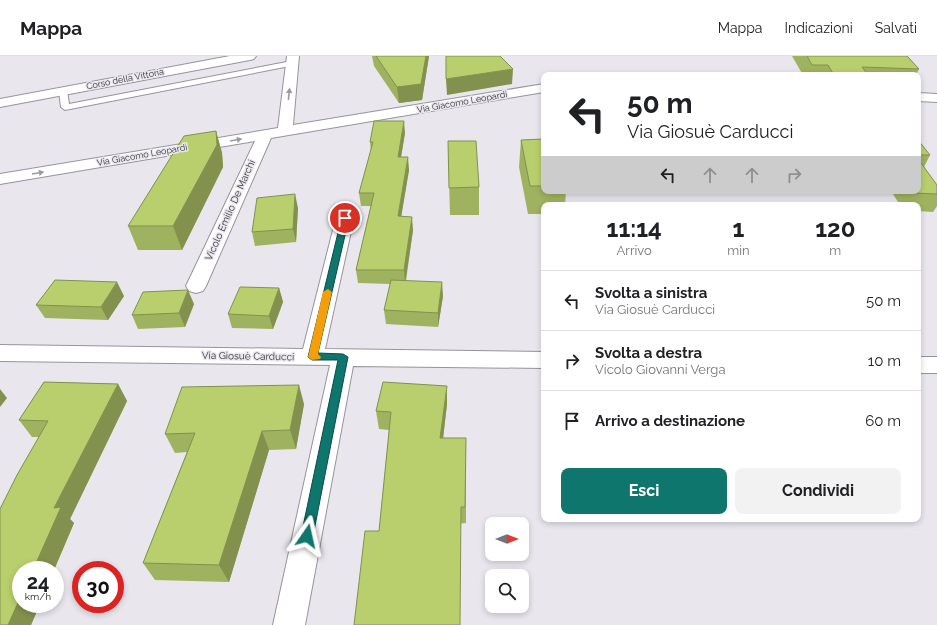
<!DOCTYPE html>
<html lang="it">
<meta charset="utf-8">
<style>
:root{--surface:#fff;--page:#f2f2f2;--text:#202124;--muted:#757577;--line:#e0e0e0;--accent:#0f766e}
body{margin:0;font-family:Raleway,sans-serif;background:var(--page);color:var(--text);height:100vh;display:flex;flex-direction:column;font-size:15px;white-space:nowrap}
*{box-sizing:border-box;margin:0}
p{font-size:13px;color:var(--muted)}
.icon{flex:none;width:22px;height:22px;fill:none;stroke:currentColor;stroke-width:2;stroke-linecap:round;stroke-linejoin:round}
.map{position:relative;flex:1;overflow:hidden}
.drawer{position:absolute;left:541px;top:146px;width:380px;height:320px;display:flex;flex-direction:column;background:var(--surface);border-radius:8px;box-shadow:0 2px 6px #0003}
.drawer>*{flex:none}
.hud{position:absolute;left:541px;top:16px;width:380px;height:122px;border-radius:8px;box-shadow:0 2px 6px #0003;background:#fff;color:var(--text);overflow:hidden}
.needle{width:26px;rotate:90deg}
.buttons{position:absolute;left:485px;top:461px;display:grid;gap:8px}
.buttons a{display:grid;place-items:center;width:44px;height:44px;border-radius:8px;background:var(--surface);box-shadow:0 2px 6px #0003;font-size:20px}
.speed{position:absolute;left:12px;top:505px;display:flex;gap:8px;font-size:20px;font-weight:700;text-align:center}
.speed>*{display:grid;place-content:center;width:52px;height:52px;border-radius:50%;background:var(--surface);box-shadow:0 2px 6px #0003;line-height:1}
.speed small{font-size:10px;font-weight:400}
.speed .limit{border:6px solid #d22;background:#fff;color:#111}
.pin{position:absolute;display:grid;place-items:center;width:34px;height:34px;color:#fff;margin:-17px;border:2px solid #fff;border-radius:50%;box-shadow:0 1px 4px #0007}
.me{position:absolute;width:44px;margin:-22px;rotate:11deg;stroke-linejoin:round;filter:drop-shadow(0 0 3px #0008)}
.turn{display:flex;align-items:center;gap:14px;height:84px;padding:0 20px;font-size:18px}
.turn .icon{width:52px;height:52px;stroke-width:2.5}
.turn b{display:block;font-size:28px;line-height:34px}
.lanes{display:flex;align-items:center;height:38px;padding:0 20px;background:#0003;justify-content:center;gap:20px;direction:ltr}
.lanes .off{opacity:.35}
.eta{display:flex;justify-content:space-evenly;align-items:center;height:68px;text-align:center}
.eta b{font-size:24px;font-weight:700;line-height:28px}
.cta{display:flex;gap:8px;margin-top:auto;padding:8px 20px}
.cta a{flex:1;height:46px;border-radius:8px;background:var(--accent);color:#fff;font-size:16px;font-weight:700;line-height:46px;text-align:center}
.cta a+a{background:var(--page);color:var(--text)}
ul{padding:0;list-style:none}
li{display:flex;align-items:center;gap:12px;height:60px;padding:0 20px;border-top:1px solid var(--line)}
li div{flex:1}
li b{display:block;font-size:15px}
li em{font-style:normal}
header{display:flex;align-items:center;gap:24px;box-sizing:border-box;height:56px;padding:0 20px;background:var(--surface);border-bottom:1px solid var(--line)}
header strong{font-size:19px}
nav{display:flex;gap:22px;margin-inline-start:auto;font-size:14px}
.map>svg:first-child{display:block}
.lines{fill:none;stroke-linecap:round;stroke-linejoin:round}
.service-casing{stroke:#96949b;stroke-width:2}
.minor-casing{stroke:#96949b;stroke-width:2}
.service{fill:#fff;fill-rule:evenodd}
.minor{fill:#fff;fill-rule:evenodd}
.wall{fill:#9fb25f}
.shaded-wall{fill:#82914d}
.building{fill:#b9cf6e;stroke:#82914d}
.oneway{fill:#9b9a9c}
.route{fill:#0f766e;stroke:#0a4d48}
.slow{fill:#f59e0b}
.labels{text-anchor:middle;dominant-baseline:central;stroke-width:3;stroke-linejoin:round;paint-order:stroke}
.far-street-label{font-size:9px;fill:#373639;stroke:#e9e6ee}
.street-label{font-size:10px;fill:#373639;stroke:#e9e6ee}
</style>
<header>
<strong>Mappa</strong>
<nav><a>Mappa</a><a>Indicazioni</a><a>Salvati</a></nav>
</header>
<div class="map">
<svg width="937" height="569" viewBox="0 0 937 569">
<rect width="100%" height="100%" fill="#e9e6ee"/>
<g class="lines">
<g class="service-casing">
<path id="service" d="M292 5H295V9L65 54 61 51 59 35 63 33 67 35 69 48Z"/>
</g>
<g class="minor-casing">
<g id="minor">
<path d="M230 0H256L254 3 250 4 0 51V43Z"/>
<path d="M287 0H299L293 69 544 28V36L271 82 206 230 203 235 196 237 189 235 186 230 255 85 0 128V118L278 72Z"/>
<path d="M918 37 937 38V46L918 45Z"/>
<path d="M345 157 351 158 354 162 325 293 544 296V312L353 310 305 569H273L330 309 0 305V289L303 293 336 162 339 158Z"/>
<rect x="918" y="301" width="19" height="16"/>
</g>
</g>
<use href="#service" class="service"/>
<use href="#minor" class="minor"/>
</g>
<g class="wall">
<path d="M372 0H429L422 44 399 47 374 10Z"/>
<path d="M792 0H907L919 13 916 19H803Z"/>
<path d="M216 75 222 97 223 111 182 194H138L128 170Z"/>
<path d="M405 77 401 101 409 114 401 160 413 174 406 225 443 240 438 271 386 268 384 254 390 228 358 227 356 214 371 150H361L359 137 371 95 370 86Z"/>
<path d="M544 83V135H566L565 149H544V158H528L519 111 521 84Z"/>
<path d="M918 84 930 99 924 111 937 129V150L933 156 918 155V149H900L891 135H918Z"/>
<path d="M448 85 479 131V159H450Z"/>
<path d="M298 152 296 186 255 190 252 176Z"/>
<path d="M279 232 283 246 273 273 232 272 228 258Z"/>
<path d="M124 240 108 264 45 262 36 249Z"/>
<path d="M194 248 185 271 138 273 132 259Z"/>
<path d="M44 326 118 328 127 345 70 463 74 467 54 514H21V548H40L31 569H0V453L17 419 39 381H32L19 364Z"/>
<path d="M447 330V348L443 382H466V467L379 475 389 374 379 373 376 355Z"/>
<path d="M304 348 296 393 269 394 229 526 155 524 143 507 187 396 175 397 165 378Z"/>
</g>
<g class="shaded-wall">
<path d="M426 0H429L422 44 399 47 397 31Z"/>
<path d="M513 13 512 28 447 39 446 23Z"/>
<path d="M404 65 405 77 399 113 398 101Z"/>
<path d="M216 75 222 97 223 111 182 194 173 170Z"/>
<path d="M408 101 409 114 399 174 398 160Z"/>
<path d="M295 138 298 152 296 186 293 173Z"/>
<path d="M412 161 413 174 405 228 404 214Z"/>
<path d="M117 226 124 240 108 264 101 251Z"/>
<path d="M442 226 443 240 438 271V257Z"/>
<path d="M279 232 283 246 273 273 269 260Z"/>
<path d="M188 234 194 248 185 271 179 257Z"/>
<path d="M118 328 127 345 70 463 74 467 54 514H33L54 452Z"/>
<path d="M299 329 304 348 296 393 290 374Z"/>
<path d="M447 330V348L441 400 440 382Z"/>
<path d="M0 333 7 342 0 351Z"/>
<path d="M262 375 269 394 229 526 219 509Z"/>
<path d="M21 540V548H40L31 569H8Z"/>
</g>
<g class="building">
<path d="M376 0H426L421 28 397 31Z"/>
<path d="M446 0H500L513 13 446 23Z"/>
<path d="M807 0H907L919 13 862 11 868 19H834L828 9H812Z"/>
<path d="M374 65H404L398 101H408L398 160 412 161 404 214H356L374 137H359L373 86H370Z"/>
<path d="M216 75 217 89 173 170H128L184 80Z"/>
<path d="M544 83V130H530L521 84Z"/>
<path d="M918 84 930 99H918Z"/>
<path d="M448 85H476L479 131 449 132Z"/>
<path d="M918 103 937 129V138L913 137 912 135H918Z"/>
<path d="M295 138 293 173 252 176 257 142Z"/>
<path d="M55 224 117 226 101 251 36 249Z"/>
<path d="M391 224 442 226 438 257 384 254Z"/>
<path d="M240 231 279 232 269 260 228 258Z"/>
<path d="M188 234 179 257 132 259 143 236Z"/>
<path d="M44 326 118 328 54 452 61 451 33 514H21V540L8 569H0V453L17 419 48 365 19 364Z"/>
<path d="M383 326 447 330 440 382H466L465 451H461L460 569H354L365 475H379L391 356 376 355Z"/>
<path d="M299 329 290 374 262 375 219 509 143 507 195 377 165 378 182 331Z"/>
</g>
<defs><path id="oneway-solid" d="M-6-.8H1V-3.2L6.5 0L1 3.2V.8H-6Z"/></defs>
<g class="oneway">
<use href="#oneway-solid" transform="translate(289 38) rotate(-84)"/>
<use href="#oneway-solid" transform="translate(236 84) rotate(-10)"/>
<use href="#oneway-solid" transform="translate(38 117) rotate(-10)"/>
</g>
<path class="route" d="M342 160H348L349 162 318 297 343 298 348 301 313 480 311 484 307 485 303 484 301 480 338 304H312L308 301Z"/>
<path class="slow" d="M328 233 332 236 318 298 321 301 320 303 312 304 308 301 323 236Z"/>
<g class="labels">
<g class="far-street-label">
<text transform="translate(125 23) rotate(-11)">Corso della Vittoria</text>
<text transform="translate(462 46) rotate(-10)">Via Giacomo Leopardi</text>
<text transform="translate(142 99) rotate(-10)">Via Giacomo Leopardi</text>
</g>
<g class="street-label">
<text transform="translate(230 154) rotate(-66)">Vicolo Emilio De Marchi</text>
<text transform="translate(248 300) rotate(1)">Via Giosuè Carducci</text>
</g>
</g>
</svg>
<div class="buttons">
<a><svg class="needle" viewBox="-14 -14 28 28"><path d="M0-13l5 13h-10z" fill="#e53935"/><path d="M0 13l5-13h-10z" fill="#757577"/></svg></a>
<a><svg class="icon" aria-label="search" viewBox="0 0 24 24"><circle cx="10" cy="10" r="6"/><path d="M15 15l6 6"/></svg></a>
</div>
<div class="speed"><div>24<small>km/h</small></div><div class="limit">30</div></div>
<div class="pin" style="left:345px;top:162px;background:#d93025"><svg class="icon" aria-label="arrive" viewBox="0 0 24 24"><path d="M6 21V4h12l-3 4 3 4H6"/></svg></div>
<svg class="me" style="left:307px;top:480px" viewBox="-20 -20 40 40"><path d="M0-17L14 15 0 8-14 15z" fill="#0f766e" stroke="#fff" stroke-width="4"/></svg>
<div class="hud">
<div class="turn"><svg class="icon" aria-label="left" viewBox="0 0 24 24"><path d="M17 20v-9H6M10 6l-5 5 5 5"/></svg><div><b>50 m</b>Via Giosuè Carducci</div></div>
<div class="lanes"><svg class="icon" aria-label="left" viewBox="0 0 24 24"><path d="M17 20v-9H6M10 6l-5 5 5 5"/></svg><svg class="icon off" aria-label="ahead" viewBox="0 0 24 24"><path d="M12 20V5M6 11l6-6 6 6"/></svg><svg class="icon off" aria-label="ahead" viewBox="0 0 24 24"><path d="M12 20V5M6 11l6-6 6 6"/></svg><svg class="icon off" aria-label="right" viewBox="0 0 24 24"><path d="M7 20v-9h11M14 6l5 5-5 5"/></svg></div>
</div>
<section class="drawer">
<div class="eta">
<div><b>11:14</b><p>Arrivo</p></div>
<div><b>1</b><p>min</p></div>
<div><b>120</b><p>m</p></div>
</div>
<ul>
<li><svg class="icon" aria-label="left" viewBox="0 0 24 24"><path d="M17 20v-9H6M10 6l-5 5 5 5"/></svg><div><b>Svolta a sinistra</b><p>Via Giosuè Carducci</p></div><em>50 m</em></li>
<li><svg class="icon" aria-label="right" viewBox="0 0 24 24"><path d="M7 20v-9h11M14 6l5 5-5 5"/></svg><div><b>Svolta a destra</b><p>Vicolo Giovanni Verga</p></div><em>10 m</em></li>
<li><svg class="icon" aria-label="arrive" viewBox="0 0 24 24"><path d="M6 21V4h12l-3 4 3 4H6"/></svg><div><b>Arrivo a destinazione</b></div><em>60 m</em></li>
</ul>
<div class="cta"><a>Esci</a><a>Condividi</a></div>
</section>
</div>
